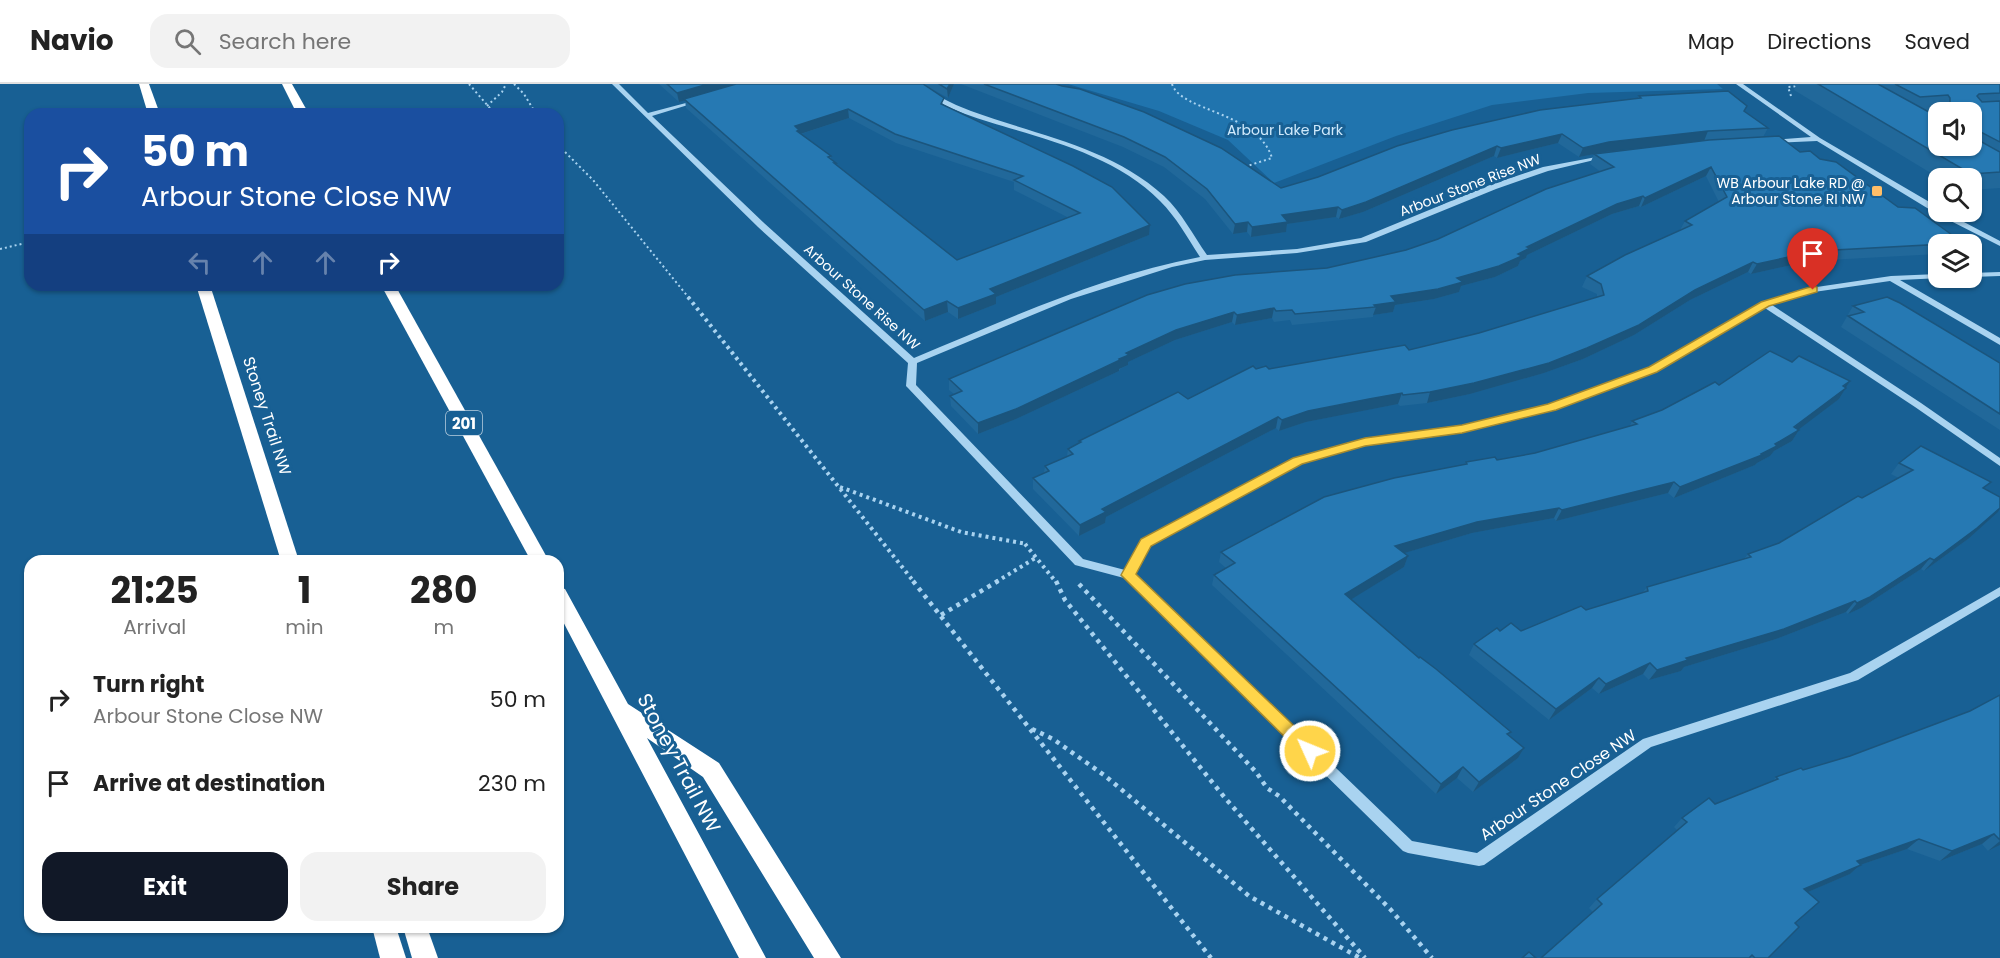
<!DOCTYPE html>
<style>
:root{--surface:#fff;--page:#f2f2f2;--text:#222;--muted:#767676;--line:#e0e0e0;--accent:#111827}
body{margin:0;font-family:Poppins,sans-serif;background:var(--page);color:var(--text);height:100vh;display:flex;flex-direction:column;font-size:22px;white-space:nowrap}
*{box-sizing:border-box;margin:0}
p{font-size:20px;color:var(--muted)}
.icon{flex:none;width:33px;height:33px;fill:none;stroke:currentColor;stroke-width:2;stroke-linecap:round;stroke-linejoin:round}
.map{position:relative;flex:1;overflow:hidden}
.panel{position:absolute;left:24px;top:471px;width:540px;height:378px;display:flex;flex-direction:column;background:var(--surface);border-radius:18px;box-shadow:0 2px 4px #0004}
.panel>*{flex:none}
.guide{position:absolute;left:24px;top:24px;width:540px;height:183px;border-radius:18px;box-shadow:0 2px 4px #0004;background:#1a4fa0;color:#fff;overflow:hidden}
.fabs{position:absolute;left:1928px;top:18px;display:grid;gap:12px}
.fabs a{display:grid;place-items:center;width:54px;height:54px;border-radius:12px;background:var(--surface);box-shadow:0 2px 4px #0004;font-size:30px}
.pin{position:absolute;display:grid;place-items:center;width:51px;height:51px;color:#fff;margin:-62px -26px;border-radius:50% 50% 50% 0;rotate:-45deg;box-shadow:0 0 6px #0007}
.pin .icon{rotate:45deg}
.me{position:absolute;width:66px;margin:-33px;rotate:314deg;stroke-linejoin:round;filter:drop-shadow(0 0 4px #0008)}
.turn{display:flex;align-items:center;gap:21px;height:126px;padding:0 18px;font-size:27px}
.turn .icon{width:78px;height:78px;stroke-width:2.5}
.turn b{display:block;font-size:42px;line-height:51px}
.lanes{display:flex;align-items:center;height:57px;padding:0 18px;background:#0003;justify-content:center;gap:30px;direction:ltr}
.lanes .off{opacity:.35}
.eta{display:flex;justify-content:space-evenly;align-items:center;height:102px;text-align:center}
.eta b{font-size:36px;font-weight:700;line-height:42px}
.button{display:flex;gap:12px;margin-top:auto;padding:12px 18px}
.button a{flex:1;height:69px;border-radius:18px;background:var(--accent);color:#fff;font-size:24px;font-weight:700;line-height:69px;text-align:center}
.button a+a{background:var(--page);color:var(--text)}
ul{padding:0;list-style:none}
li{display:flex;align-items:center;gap:18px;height:84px;padding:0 18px}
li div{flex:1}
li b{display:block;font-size:22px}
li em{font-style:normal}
header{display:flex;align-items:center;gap:36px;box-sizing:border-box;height:84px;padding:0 30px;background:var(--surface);border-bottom:2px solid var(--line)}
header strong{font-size:28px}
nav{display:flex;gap:33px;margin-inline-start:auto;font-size:21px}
.search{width:420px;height:54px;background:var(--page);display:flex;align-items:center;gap:15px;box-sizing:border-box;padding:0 21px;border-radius:18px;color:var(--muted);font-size:22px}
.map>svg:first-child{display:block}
.green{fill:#2074ae}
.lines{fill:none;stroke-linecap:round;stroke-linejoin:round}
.path-far2{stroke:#a9d3f0;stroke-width:2;stroke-dasharray:2 3;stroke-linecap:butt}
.path-far1{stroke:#a9d3f0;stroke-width:4;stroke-dasharray:3 4;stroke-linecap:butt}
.path{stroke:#a9d3f0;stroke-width:4.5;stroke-dasharray:4 5;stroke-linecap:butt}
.minor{fill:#a9d3f0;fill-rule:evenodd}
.highway{fill:#fff;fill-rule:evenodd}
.wall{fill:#21689a;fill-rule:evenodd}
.shaded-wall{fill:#1b557d}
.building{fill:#2679b3;stroke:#1b557d;stroke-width:1.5;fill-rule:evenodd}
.route{fill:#ffd54a;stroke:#a68a30;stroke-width:1.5}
.poi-dot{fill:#ffbe68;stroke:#186094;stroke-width:2}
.labels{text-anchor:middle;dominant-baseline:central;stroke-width:6;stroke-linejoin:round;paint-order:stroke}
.far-park-label{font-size:14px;fill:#d0eafc;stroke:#186094}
.far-poi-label{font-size:14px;fill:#fff;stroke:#186094;text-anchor:end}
.far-street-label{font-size:14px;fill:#fff;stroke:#186094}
.shield{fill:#186094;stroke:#bacfdf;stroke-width:1.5}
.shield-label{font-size:15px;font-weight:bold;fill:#fff}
.street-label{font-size:16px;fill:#fff;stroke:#186094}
.near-street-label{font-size:20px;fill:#fff;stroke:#186094}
</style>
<header>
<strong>Navio</strong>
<div class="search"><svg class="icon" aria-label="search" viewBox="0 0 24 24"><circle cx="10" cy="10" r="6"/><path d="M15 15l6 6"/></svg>Search here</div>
<nav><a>Map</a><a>Directions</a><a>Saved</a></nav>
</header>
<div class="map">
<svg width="2000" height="874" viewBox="0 0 2000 874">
<rect width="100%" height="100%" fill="#186094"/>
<path class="green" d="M1068 0H1717L1723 5 1588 9 1492 21 1396 52 1274 99 1228 56 1159 27Z"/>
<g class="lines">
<g class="path-far2">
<path d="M469 0 495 30"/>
<path d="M514 0 524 10 536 30"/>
<path d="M1172 0C1181 28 1257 27 1272 74L1244 83"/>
<path d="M1791 12 1788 3 1800 2"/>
<path d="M487 22 502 8 506 0"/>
<path d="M558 61 593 96 689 214"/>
<path d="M0 165 30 158"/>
</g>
<g class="path-far1">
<path d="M688 213 914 498"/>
<path d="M840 403 961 448 1027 460"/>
<path d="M1025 460 1056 498"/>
<path d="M996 498 1037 473"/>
</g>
<g class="path">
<path d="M913 497 1211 874"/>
<path d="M1056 497 1065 516 1225 714 1365 874"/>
<path d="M1079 500 1256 688 1267 704 1279 712 1391 826 1432 874"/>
<path d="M941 531 998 497"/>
<path d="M1032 645 1053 655 1104 691 1249 812 1360 874"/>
</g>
<g class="minor">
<path d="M612 0H619L648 29 701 15V17L652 32 764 139 914 274C1008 235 1100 192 1200 173 1187 153 1177 134 1160 117 1121 77 1061 59 1009 44 976 34 939 24 914 0 925 0 932 9 942 14 951 19 961 23 971 27 1036 51 1111 63 1164 112 1182 129 1193 151 1207 171L1297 165 1361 154 1490 101 1543 83 1607 71V73L1548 87 1496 105 1366 158 1297 169 1205 176 1172 183 1071 215 917 279 916 301 1083 475 1125 486 1142 456 1293 375 1365 355 1462 342 1549 322 1650 283 1762 218 1810 204 1891 192 1938 190V194H1941L1900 196 2000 254V261L1890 197 1814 208 1772 221 1921 319 2000 374V382L1915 323 1765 224 1656 287 1555 326 1462 348 1365 361 1301 379 1150 462 1134 490 1412 757 1477 769 1643 655 1850 589 2000 503V512L1858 596 1651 663 1484 781 1479 782 1408 769 1403 767 1124 494 1075 481 908 304 906 302 908 279 758 143Z"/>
<path d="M1736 0H1743L1820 54 1938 123V128H1945L2000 157V162L1937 130 1817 57 1770 59 1769 58 1772 56 1811 53Z"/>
<path d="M2000 188V192L1971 193V189Z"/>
</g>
<g class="highway">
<path d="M139 0H149L160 30H148Z"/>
<path d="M282 0H292L309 30H297Z"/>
<path d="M196 201H210L299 477H281Z"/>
<path d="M381 201H395L549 477H531Z"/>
<path d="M558 503 565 505 628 620 719 679 841 874H814L703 693 647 654 766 874H739L558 528Z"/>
<path d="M372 843H396L406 874H380Z"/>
<path d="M403 843H427L438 874H412Z"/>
</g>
</g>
<g class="wall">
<path d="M659 0H954L948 14 923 0 944 21 1150 141 1149 151 996 213V220L958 235 948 228 925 237 686 24 685 16 679 18ZM849 34 896 59 1014 98V106L1069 134 957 176 836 81 831 75V72L801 50Z"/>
<path d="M961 0H1056L1281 104 1638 14 1639 12 1745 27 1768 44 1763 53 1820 75 1898 123 1963 159 1962 160H1938V170L1810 177 1751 190 1748 188 1690 216 1634 251 1583 275 1544 289 1470 310 1427 319 1400 322 1398 320 1366 326 1306 338 1279 347 1276 344 1106 433 1105 439 1079 452 1033 405V394L1044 389 1045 382 1067 372 1068 365 1079 359V357L1188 315 1256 285H1269L1409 266 1479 249 1597 213V210L1582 203 1587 192 1680 146 1685 137 1719 118 1706 92 1641 123 1639 122 1612 130 1527 171 1526 174 1520 177 1518 182 1495 193 1461 202 1459 208 1434 215 1395 221 1393 228 1373 231V233L1292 241 1290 236 1274 238 1272 234 1235 241 1232 238 1175 256 1128 278V281L1120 285 1119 287 1016 335 978 350 951 322 950 312 954 310 949 306V295L1327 184 1406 166 1438 155 1601 88 1590 80 1594 70 1681 59 1605 68 1579 73 1558 59 1497 74 1494 72 1363 128 1339 135 1336 133 1287 140 1286 148 1251 153 1247 148 1233 150 1205 115 1164 83 1123 63Z"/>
<path d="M1793 0H2000V104L1971 106V94H1939L1794 6 1796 2ZM1938 28H1971V62H1938Z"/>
<path d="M1853 222 2000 279V346L1841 243Z"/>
<path d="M1792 278 1850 297 1839 315 1798 345 1799 346 1792 357 1774 367 1770 372 1757 379 1755 381 1674 414 1668 409 1556 437 1554 434 1472 449 1404 469 1408 472 1404 483 1351 515 1524 664 1518 674 1473 708 1457 694 1436 710 1212 501 1214 491 1226 484 1219 478 1221 468 1465 380 1466 378 1497 376 1535 369 1630 342 1632 337 1662 326 1719 301Z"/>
<path d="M1899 379 1985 405 1968 455 1924 487 1921 485 1861 524 1848 530 1846 528 1776 555 1684 583 1681 587 1649 596 1643 590 1599 610 1592 604 1549 636 1469 571 1474 560 1500 547H1521L1586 526 1642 509 1647 503 1744 475 1748 470 1779 459 1899 394 1891 390Z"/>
<path d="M2000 611V761L1988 767 1982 760 1940 777 1907 765 1860 781 1850 790 1808 808 1795 839 1768 874H1541L1593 828 1589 824 1597 815 1677 746 1674 743 1682 734 1772 698 1776 693 1850 672 1970 627Z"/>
</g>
<g class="shaded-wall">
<path d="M708 0H742L679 18 677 9Z"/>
<path d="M950 0H954L948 14 947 5Z"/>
<path d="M848 25 849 34 797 51 795 42Z"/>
<path d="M1708 47 1704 57 1605 68 1579 73 1583 64 1609 58Z"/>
<path d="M1562 50 1558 59 1497 74 1501 64Z"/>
<path d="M1497 62 1494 72 1363 128 1339 135 1342 126Z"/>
<path d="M1711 83 1706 92 1641 123 1645 114Z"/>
<path d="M1643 112 1639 122 1612 130 1527 171 1526 174 1520 177 1518 182 1495 193 1461 202 1459 208 1434 215 1395 221 1393 228 1373 231 1376 223 1374 221 1391 212 1457 194 1518 170 1527 163 1617 120Z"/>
<path d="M1338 123 1336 133 1287 140 1286 148 1251 153 1252 143 1282 131Z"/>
<path d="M1248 138 1247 148 1233 150 1235 140Z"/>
<path d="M1150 141 1149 151 996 213V220L958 235V224L990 205Z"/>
<path d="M1816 167 1810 177 1751 190 1757 180Z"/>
<path d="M1753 178 1748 188 1690 216 1634 251 1583 275 1544 289 1470 310 1427 319 1430 308 1695 206Z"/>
<path d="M947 217 948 228 925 237 924 226Z"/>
<path d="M1274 224 1272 234 1235 241 1237 231Z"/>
<path d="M1234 228 1232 238 1175 256 1128 278V281L1119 285V287L1016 335 978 350V339L1119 275 1126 269 1176 246Z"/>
<path d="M1850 297 1839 315 1790 352 1799 346 1792 357 1774 367 1770 372 1757 379 1755 381 1674 414 1680 403 1761 370 1775 360Z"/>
<path d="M1402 309 1398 320 1306 338 1279 347 1282 336 1308 327Z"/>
<path d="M1278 333 1276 344 1106 433 1105 439 1079 452 1080 441 1102 425Z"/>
<path d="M1674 398 1668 409 1556 437 1562 426Z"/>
<path d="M1559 424 1554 434 1472 449 1391 473 1395 462 1477 438Z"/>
<path d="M2000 424 1998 428 1968 455 1924 487 1934 476Z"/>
<path d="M1408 472 1404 483 1342 521 1345 510Z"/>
<path d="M1930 474 1921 485 1861 524 1848 530 1857 519Z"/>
<path d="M1855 517 1846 528 1776 555 1684 583 1681 587 1649 596 1657 586 1686 574Z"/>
<path d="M1650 579 1643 590 1599 610 1606 600Z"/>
<path d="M1599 594 1592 604 1549 636 1556 625Z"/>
<path d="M1524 664 1518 674 1473 708 1479 698Z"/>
<path d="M1463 683 1457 694 1436 710 1441 700Z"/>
<path d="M1994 750 1982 760 1940 777 1952 767Z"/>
<path d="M1919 755 1907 765 1860 781 1850 790 1794 814 1804 805 1857 777Z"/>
<path d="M2000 757V761L1988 767Z"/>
</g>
<g class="building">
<path d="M667 0H708L677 9Z"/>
<path d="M736 0H923L944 14 941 20 1073 82 1112 103 1150 141 990 205 996 210 958 224 947 217 924 226 684 15ZM848 25 895 50 1023 92 1014 96 1080 129 957 176 834 79H836L828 73 831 72 797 47 799 46 795 42Z"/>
<path d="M939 0H950L947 5Z"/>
<path d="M984 0H1056L1062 2 1080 5 1144 28 1221 64 1281 104 1318 93 1397 62 1452 46 1540 26 1641 14 1639 12 1728 7 1747 22 1744 27 1768 44 1708 47 1609 58 1583 64 1562 50 1501 64 1497 62 1366 118 1342 126 1338 123 1282 131 1288 138 1252 143 1248 138 1235 140 1207 105 1165 73 1124 53Z"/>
<path d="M1818 0H1878L1938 33V62H1971V52L2000 68V88L1971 90Z"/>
<path d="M1895 0H2000V9L1979 10 1977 12 1982 18 2000 17V58L1971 43V28H1948L1934 21 1950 19V14L1948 11 1920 13Z"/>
<path d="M1779 52 1800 68 1810 67 1820 75 1836 78 1898 123 1915 124 1963 159 1816 167 1757 180 1753 178 1695 206 1639 241 1587 264 1549 279 1474 299 1430 308 1403 311 1402 309 1369 315 1308 327 1282 336 1278 333 1102 425 1106 428 1080 441 1033 394 1049 387 1045 382 1073 370 1068 365 1081 358 1079 357 1178 308 1188 315 1253 282 1256 285 1266 282 1269 285 1405 261 1409 266 1479 249 1604 211 1601 200 1587 192 1625 171 1692 141 1685 137 1727 113 1711 83 1645 114 1643 112 1617 120 1527 163 1530 164 1518 170 1522 172 1499 182 1457 194 1463 198 1438 205 1391 212 1396 218 1374 221 1376 223 1295 230 1292 226 1276 227 1274 224 1237 231 1234 228 1176 246 1126 269 1129 271 1119 275 1120 276 1016 325 978 339 950 312 962 307 949 295 1147 211 1185 200 1235 191 1327 184 1406 166 1438 155 1546 105 1614 83 1594 70 1709 56Z"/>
<path d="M1887 213 1900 219 2000 279V330L1848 232 1864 228 1853 222Z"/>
<path d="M1770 267 1792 278 1799 272 1850 297 1843 302 1846 304 1794 343 1799 346 1775 360 1777 362 1761 370 1762 371 1680 403 1674 398 1562 426 1559 424 1477 438 1395 462 1408 472 1345 510 1419 574 1420 573 1436 585 1511 648 1507 650 1524 664 1479 698 1463 683 1441 700 1214 491 1235 479 1221 468 1324 413 1394 394 1467 380 1466 378 1495 373 1497 376 1535 369 1637 340 1632 337 1662 326 1715 298 1719 301Z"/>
<path d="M1921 362 1991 398 1983 404 2000 413V424L1977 444 1934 476 1930 474 1870 513 1857 519 1855 517 1784 545 1686 574 1688 576 1657 586 1650 579 1606 600 1599 594 1556 625 1474 560 1497 544 1500 547 1511 539 1521 547 1581 522 1586 526 1648 507 1647 503 1751 473 1748 470 1779 459 1858 412 1862 414 1913 386 1899 379Z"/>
<path d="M2000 611V756L1994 750 1952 767 1919 755 1857 777 1861 781 1804 805 1819 818 1795 839 1799 843 1768 874H1755L1752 871 1749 874H1541L1602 820 1597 815 1687 738 1682 734 1709 714 1715 720 1778 695 1776 693 1801 684 1803 686 1850 672 1970 627Z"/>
<path d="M1529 868 1536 874H1522Z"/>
</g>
<path class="route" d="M1813 202 1817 203V208L1769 222 1657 288 1556 326 1462 349 1365 362 1302 380 1151 462 1136 490 1315 662 1318 667 1315 672 1310 674 1304 672 1121 491 1141 455 1293 374 1365 354 1462 341 1548 320 1649 283 1761 218Z"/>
<rect class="poi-dot" x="1871" y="101" width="12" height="12" rx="3"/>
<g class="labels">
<g class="far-park-label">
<text x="1285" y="46">Arbour Lake Park</text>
</g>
<g class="far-poi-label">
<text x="1865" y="99">WB Arbour Lake RD @<tspan x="1865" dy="16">Arbour Stone RI NW</tspan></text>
</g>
<g class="far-street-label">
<text transform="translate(1470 101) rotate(-21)">Arbour Stone Rise NW</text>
<text transform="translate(862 213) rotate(42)">Arbour Stone Rise NW</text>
</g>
<rect class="shield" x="446" y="327" width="36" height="24" rx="4.5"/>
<g class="shield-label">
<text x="464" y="339">201</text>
</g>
<g class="street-label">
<text transform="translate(267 332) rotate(72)">Stoney Trail NW</text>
<text transform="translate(1558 701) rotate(-34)">Arbour Stone Close NW</text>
</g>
<g class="near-street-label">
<text transform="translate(679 679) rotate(62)">Stoney Trail NW</text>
</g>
</g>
</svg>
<div class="fabs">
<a><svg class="icon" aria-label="sound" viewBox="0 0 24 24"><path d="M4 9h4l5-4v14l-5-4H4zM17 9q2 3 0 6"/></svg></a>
<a><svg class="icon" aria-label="search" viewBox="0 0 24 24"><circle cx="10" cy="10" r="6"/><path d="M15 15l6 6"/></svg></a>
<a><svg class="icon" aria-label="layers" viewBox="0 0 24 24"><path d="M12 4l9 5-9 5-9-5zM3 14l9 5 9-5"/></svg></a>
</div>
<div class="pin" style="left:1813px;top:206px;background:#d93025"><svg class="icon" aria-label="arrive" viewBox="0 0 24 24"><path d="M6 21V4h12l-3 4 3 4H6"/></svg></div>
<svg class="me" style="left:1310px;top:667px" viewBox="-20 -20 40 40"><circle r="17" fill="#ffd54a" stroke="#fff" stroke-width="3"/><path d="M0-11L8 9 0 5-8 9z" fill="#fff"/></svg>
<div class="guide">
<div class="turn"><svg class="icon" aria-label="right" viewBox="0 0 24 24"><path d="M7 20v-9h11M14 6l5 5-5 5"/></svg><div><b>50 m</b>Arbour Stone Close NW</div></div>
<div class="lanes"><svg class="icon off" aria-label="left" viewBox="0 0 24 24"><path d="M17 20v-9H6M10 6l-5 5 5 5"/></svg><svg class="icon off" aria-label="ahead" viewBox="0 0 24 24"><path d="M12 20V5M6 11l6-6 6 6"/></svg><svg class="icon off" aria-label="ahead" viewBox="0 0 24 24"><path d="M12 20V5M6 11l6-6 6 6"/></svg><svg class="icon" aria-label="right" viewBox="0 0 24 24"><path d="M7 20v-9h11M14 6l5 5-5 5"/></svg></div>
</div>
<section class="panel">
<div class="eta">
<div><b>21:25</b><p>Arrival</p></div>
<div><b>1</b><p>min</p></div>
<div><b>280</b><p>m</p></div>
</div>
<ul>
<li><svg class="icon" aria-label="right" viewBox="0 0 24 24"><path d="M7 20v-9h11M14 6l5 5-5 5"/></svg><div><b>Turn right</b><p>Arbour Stone Close NW</p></div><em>50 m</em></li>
<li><svg class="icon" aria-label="arrive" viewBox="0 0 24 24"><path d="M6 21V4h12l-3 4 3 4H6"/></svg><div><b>Arrive at destination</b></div><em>230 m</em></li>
</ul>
<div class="button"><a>Exit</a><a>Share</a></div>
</section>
</div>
